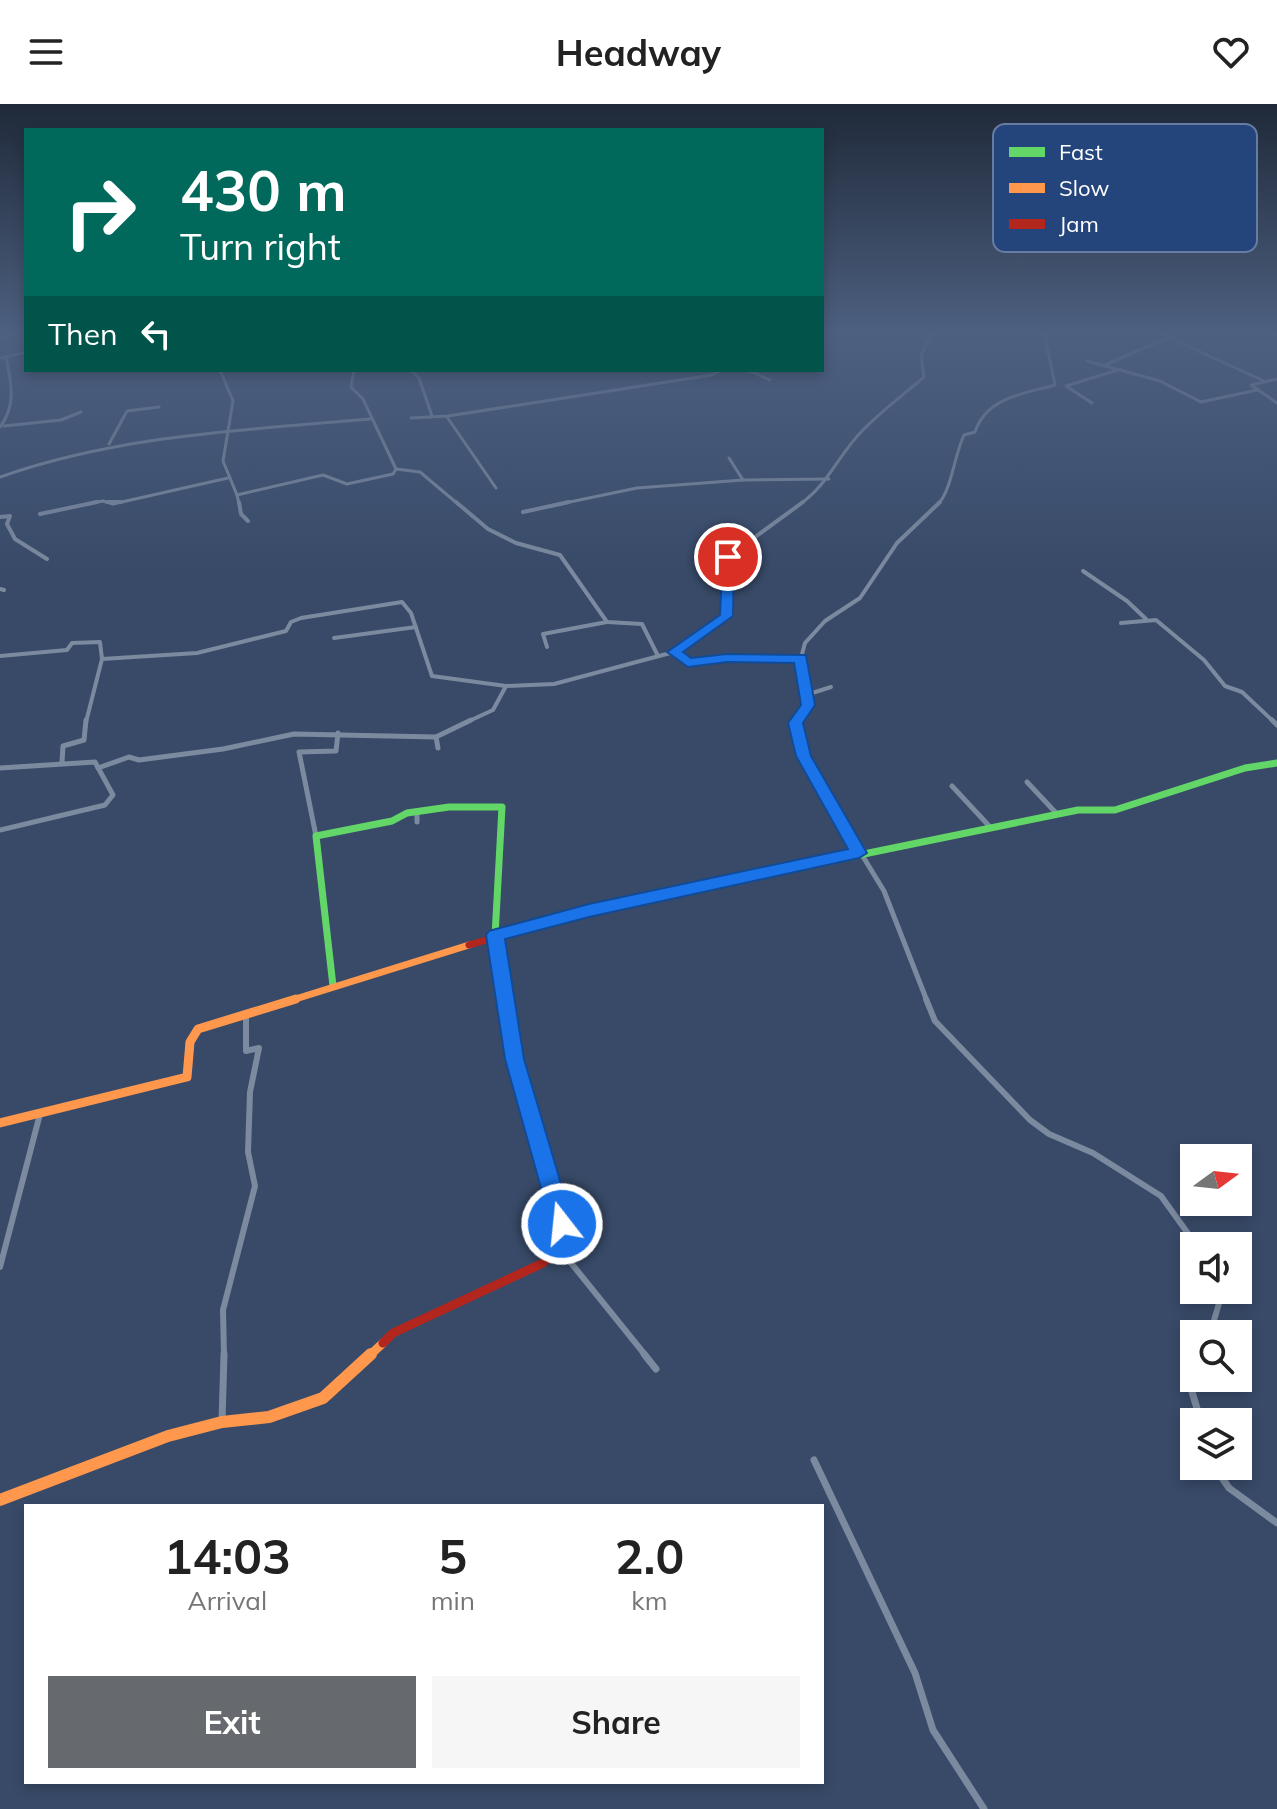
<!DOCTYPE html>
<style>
:root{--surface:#fff;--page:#f6f6f6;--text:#222;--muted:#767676;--accent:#66696e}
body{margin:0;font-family:Mulish,sans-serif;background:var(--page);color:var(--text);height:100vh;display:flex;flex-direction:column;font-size:30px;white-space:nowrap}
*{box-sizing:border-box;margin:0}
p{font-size:26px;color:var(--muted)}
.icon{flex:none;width:44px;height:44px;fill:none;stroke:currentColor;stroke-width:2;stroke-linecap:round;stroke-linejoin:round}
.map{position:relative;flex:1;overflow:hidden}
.drawer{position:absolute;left:24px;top:1400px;width:800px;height:280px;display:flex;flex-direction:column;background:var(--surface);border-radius:0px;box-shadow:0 4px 12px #0003}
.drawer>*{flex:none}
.hud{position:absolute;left:24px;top:24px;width:800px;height:244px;border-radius:0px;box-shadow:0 4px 12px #0003;background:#00695c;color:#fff;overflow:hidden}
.needle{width:52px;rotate:75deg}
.controls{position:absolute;left:1180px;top:1040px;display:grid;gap:16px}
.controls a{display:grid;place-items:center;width:72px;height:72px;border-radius:0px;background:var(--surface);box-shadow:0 4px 12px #0003;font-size:40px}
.pin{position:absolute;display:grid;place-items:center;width:68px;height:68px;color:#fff;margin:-34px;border:4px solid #fff;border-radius:50%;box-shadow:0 2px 8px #0007}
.me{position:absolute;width:88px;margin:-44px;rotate:344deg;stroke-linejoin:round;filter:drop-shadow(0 0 6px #0008)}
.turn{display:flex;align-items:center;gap:28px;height:168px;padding:0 24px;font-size:36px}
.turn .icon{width:104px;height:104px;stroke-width:2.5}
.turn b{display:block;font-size:56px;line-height:68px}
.then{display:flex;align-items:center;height:76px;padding:0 24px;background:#0003;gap:16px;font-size:30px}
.eta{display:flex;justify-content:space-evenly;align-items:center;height:136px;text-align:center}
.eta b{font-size:48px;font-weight:700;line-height:56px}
.cta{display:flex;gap:16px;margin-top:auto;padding:16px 24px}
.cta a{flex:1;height:92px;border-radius:0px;background:var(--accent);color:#fff;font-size:32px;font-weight:700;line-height:92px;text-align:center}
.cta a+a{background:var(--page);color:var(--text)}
header{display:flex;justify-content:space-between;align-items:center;height:104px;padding:0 24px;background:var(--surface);font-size:36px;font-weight:700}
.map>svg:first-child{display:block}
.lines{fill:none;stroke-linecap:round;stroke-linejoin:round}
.street-far4{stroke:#7c8a9f;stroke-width:3}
.street-far3{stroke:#7c8a9f;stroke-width:4}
.street-far2{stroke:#7c8a9f;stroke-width:5}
.street-far1{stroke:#7c8a9f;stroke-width:6}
.street{stroke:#7c8a9f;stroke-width:7}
.fast-far1{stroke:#63d668;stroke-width:7}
.fast{stroke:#63d668;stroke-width:9}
.slow-far2{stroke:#ff974d;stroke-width:7}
.slow-far1{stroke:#ff974d;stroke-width:9}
.slow{stroke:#ff974d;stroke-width:12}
.jam-far1{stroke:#b3261e;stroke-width:7}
.jam{stroke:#b3261e;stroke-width:9}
.route{fill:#1a73e8;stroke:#114b97;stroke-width:2}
.key{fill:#24447c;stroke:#667ca3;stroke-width:2}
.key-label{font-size:22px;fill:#fff}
</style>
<header><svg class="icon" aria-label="menu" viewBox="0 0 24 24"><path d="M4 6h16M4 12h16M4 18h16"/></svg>Headway<svg class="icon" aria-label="heart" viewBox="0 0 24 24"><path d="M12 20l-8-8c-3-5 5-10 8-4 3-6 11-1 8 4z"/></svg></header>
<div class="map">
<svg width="1277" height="1705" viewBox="0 0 1277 1705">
<rect width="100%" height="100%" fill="#384a68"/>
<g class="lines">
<g class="street-far4">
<path d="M1157 228 1264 277"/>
<path d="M0 235 19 228"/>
<path d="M6 253 26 248"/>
<path d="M0 254 6 253C11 278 17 301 0 323"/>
<path d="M1087 257 1160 277 1201 298 1257 286"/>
<path d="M1107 260 1167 234"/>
<path d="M220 266 233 297 223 357 237 391"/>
<path d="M354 266 351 283 363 295 396 365"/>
<path d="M410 266 419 274 432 312"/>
<path d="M748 266 770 276"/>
<path d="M1277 275 1251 281 1277 299"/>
<path d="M1092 299 1066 282 1121 265"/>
<path d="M447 313 496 384"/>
<path d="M411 314 448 312 712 271 722 266"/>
<path d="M4 322 61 316 81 308"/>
<path d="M109 340 127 307 159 303"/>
<path d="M729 354 743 376"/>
<path d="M0 373C120 331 244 326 370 315"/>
<path d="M87 400 103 397 113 400 228 374"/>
<path d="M239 400 237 391 323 371 347 380 393 370 396 365 420 368 458 400"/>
<path d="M560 400 637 384 743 376 829 375"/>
<path d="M800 400C827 382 838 352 861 328 880 308 903 291 924 273L921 251 933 228"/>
<path d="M938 400C951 388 954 352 964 331L975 328C987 293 1023 290 1055 281L1044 228"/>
</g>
<g class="street-far3">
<path d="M107 398H121"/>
<path d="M239 398 241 410 248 417"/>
<path d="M456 398 488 425 516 439 560 451 607 518 642 520 658 552"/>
<path d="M523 408 569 398"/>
<path d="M40 410 97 398"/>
<path d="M0 413 10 412 7 420 15 435 47 455"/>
<path d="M1083 467 1127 497 1146 515"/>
<path d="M0 485 4 486"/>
<path d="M1121 519 1156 516 1204 556 1225 582 1242 588 1274 618"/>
<path d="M334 534 416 523"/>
<path d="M547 543 543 530 607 518"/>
<path d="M674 548 688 559 727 554H801"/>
<path d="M0 552 67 546 72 539 100 538 102 555 197 549 286 527 291 518 301 514 402 498 411 509 432 572 506 582 554 580 674 548 726 512 728 453 803 398"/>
<path d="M806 591 831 583"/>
<path d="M86 618 102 555"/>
<path d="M467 618 493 606 506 582"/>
<path d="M796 618 808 601 801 554 805 539 825 517 860 494 897 439 940 398"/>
</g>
<g class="street-far2">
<path d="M798 616 812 669 884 787 927 897"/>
<path d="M1272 616 1277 621"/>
<path d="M436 633 438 644"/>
<path d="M62 658 63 642 84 636 86 616"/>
<path d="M0 664 95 658 113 691 105 701 0 726"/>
<path d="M98 664 129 653 139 656 223 645 294 630 436 633 471 616"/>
<path d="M1027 678 1057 710"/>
<path d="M952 682 991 724"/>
<path d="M417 708V718"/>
<path d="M316 732 299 648 336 647 338 629"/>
</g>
<g class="street-far1">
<path d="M926 895 935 917 1030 1016 1049 1030 1093 1049 1161 1092 1197 1142"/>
<path d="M559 1144 646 1252"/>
<path d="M0 1163 40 1010"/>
<path d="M1210 1230 1220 1196 1218 1186"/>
<path d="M224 1252 223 1206 255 1082 248 1048 250 988 259 944 246 947V913"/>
</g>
<g class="street">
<path d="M644 1250 656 1265"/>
<path d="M1194 1270 1190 1281 1201 1318"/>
<path d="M222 1317 224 1250"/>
<path d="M814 1356 915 1569 933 1626 984 1705"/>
<path d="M1214 1362 1229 1384 1277 1419"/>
</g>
<g class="fast-far1">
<path d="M781 767 1078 706H1115L1245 664 1277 659"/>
<path d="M333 882 316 732 392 717 407 709 449 703H502L495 832 502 897"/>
</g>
<path class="fast" d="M502 895 518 970"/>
<path class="slow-far2" d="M289 897 469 841"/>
<g class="slow-far1">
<path d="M0 1019 187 973 190 938 198 925 296 895"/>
<path d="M369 1252 383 1239"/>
</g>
<path class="slow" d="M0 1396 168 1332 222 1318 269 1313 323 1294 371 1250"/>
<path class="jam-far1" d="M469 841 589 806 781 767"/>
<path class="jam" d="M383 1239 393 1229 543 1159 573 1132 562 1120 518 970"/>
</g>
<linearGradient id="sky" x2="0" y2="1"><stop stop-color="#1f2939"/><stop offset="0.49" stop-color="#4d6080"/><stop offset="1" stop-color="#4d6080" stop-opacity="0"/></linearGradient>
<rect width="1277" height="467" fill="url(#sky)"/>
<path class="route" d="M723 450 734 453 733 512 683 548 691 554 727 550 806 551 815 601 803 619 811 652 867 749 859 754 589 813 505 835 524 955 573 1120 570 1127 562 1130 555 1127 551 1120 505 955 486 831 489 827 589 800 848 745 796 652 788 619 801 601 794 559 727 558 688 563 667 548 720 511Z"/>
<rect x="993" y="20" width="264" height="128" rx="12" class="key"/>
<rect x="1009" y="43" width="36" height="10" fill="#63d668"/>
<rect x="1009" y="79" width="36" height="10" fill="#ff974d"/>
<rect x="1009" y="115" width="36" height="10" fill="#b3261e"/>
<g class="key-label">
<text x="1059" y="56">Fast</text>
<text x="1059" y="92">Slow</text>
<text x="1059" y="128">Jam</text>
</g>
</svg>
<div class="controls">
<a><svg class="needle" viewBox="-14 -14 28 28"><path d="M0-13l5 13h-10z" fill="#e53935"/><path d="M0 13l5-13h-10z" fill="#767676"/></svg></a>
<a><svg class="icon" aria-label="sound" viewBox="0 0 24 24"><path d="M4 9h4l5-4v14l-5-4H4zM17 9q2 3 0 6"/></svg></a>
<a><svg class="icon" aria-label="search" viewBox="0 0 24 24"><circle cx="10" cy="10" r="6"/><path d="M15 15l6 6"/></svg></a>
<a><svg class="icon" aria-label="layers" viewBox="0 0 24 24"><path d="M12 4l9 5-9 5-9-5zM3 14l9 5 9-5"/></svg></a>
</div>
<div class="pin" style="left:728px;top:453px;background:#d93025"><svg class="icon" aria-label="arrive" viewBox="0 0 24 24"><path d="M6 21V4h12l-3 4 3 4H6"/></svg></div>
<svg class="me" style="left:562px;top:1120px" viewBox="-20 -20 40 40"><circle r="17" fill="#1a73e8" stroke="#fff" stroke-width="3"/><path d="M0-11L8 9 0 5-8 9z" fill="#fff"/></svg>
<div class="hud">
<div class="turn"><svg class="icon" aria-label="right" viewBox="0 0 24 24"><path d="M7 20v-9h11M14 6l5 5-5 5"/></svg><div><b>430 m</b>Turn right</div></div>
<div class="then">Then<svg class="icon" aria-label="left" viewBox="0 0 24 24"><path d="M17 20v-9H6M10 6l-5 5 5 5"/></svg></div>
</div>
<section class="drawer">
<div class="eta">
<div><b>14:03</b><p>Arrival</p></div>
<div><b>5</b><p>min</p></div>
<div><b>2.0</b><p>km</p></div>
</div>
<div class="cta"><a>Exit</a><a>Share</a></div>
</section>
</div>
